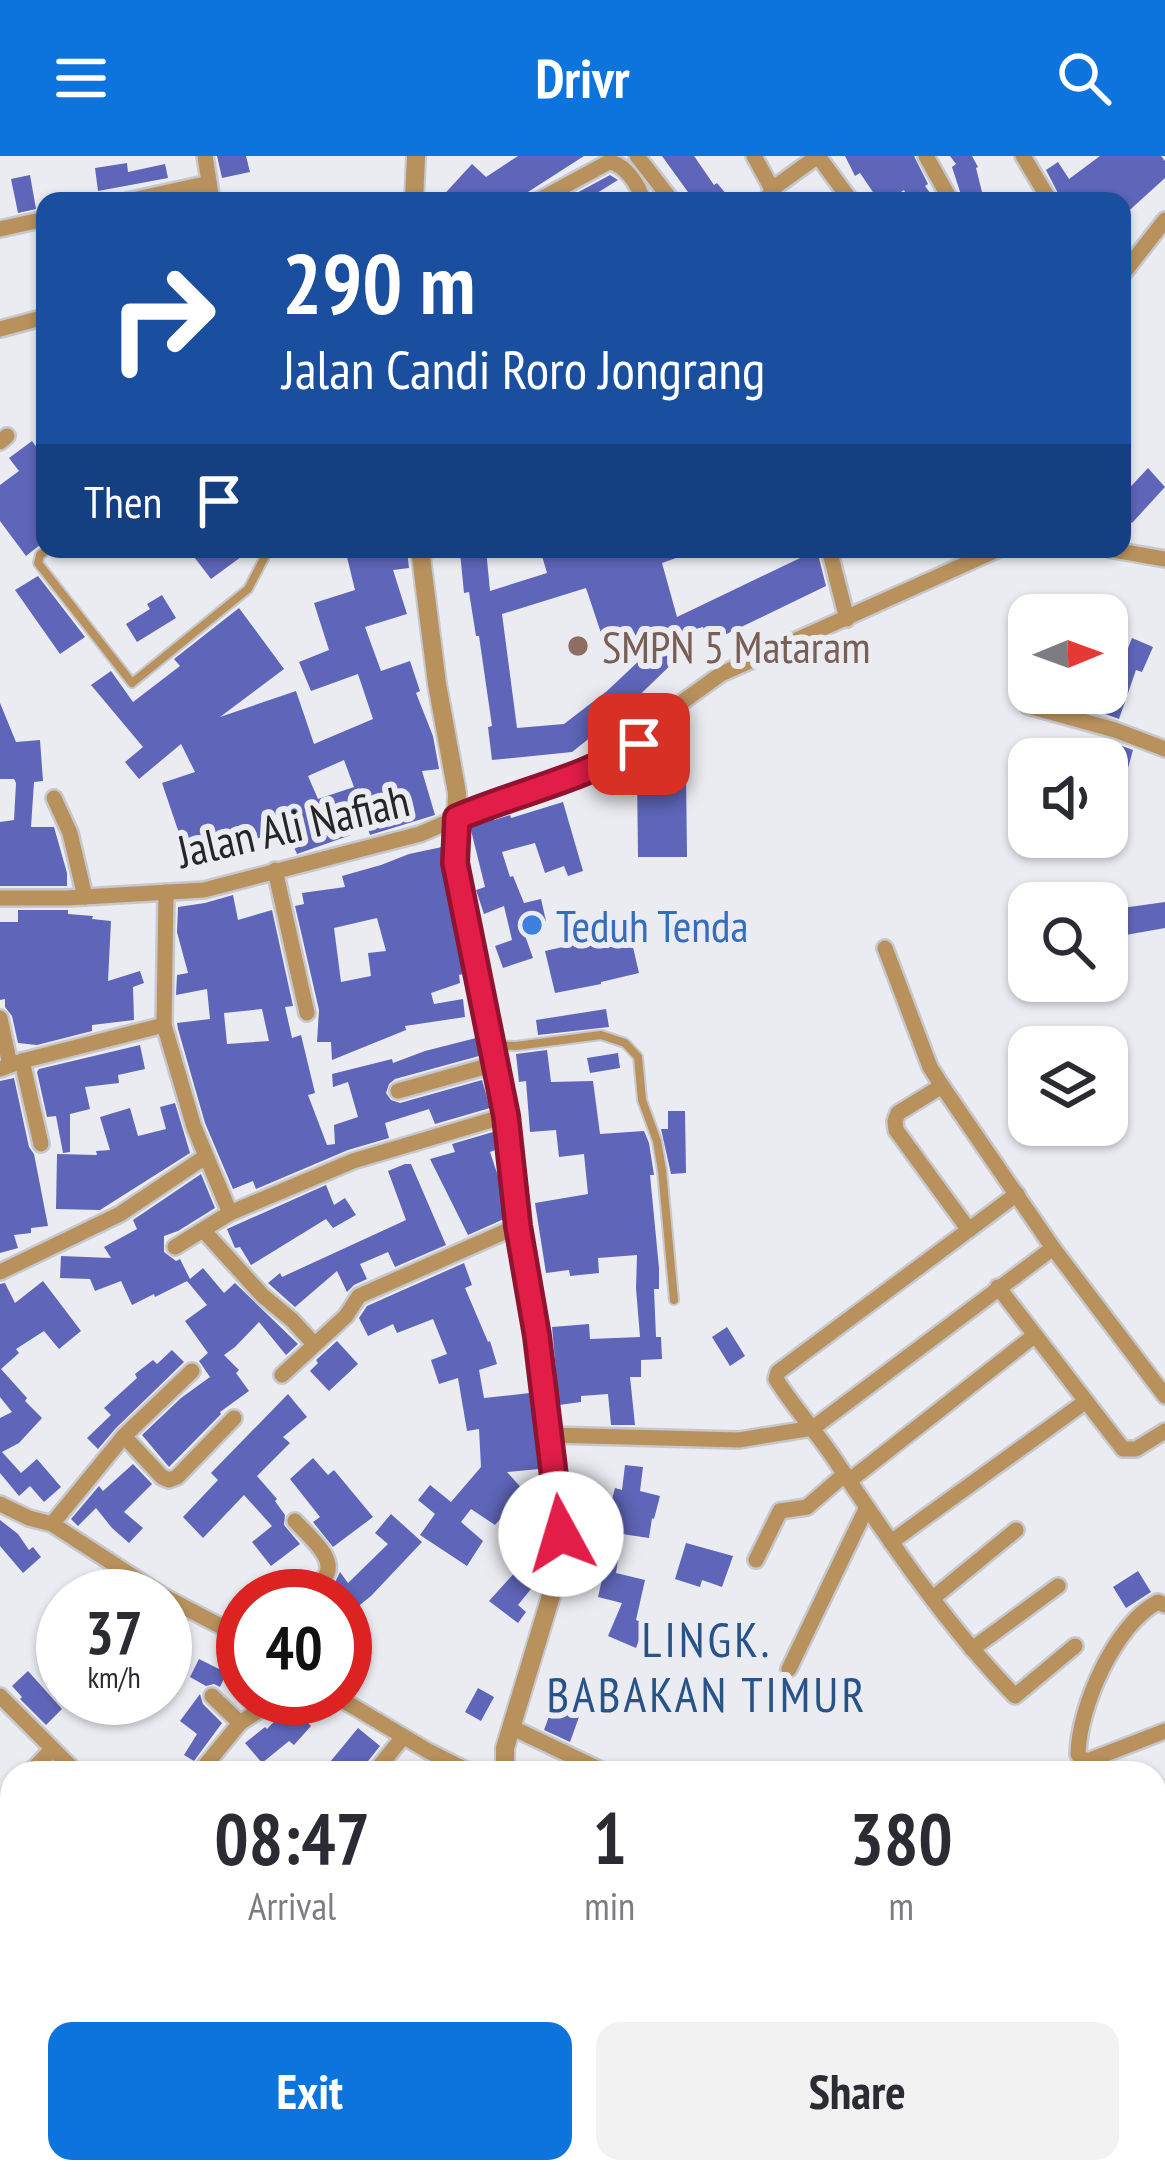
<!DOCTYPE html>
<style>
:root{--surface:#fff;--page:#f2f2f3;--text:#2b2b33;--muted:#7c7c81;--accent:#0c74dc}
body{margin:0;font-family:"PT Sans Narrow",sans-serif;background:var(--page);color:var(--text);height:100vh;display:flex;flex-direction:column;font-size:45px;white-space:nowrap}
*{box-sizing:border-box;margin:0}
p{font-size:39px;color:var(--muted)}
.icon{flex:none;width:66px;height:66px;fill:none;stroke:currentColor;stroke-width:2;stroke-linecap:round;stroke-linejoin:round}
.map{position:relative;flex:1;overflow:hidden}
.sheet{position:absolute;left:0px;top:1605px;width:1167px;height:423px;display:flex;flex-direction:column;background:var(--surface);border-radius:36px 36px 0 0;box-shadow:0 3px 9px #0004}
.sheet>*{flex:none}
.banner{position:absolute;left:36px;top:36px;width:1095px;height:366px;border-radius:24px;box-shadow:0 3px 9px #0004;background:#1a4fa0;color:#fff;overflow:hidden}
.needle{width:78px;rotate:89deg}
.tools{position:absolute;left:1008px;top:438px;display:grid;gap:24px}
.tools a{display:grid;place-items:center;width:120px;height:120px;border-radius:24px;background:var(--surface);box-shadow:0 3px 9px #0004;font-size:60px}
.speed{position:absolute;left:36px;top:1413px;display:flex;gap:24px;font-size:60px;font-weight:700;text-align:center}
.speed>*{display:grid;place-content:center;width:156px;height:156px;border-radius:50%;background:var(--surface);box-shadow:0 3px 9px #0004;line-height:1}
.speed small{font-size:30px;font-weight:400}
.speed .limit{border:18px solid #d22;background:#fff;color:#111}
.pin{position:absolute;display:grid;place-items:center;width:102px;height:102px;color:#fff;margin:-51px;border-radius:24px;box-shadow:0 6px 18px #0006}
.me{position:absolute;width:132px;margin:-66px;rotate:354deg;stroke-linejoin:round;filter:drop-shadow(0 0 9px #0008)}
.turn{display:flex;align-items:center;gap:42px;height:252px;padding:0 48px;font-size:54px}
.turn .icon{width:156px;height:156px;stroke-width:2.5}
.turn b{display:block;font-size:84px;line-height:102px}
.then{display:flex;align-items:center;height:114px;padding:0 48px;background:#0003;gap:24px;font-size:45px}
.eta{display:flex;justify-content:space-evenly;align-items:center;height:204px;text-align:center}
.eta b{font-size:72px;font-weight:700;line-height:84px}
.action{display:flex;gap:24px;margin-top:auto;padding:24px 48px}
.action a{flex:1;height:138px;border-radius:24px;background:var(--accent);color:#fff;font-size:48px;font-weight:700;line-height:138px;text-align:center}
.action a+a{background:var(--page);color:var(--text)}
header{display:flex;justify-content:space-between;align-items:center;height:156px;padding:0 48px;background:var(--accent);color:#fff;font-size:54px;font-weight:700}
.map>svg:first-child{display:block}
.building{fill:#5f65b8;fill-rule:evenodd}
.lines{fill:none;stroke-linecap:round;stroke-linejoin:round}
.service-casing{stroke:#c7c8cd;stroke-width:12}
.minor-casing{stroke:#c7c8cd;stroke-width:20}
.tertiary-casing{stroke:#c7c8cd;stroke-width:22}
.service{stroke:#b8915c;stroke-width:8}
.minor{stroke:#b8915c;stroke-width:15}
.tertiary{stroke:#b8915c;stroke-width:18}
.route-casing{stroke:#92132f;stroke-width:30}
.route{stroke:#e11d48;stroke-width:21}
.education-dot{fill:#8d6e63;stroke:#ebecf1;stroke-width:4.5}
.shop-dot{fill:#3f7fe0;stroke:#ebecf1;stroke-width:4.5}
.labels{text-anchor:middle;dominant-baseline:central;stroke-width:12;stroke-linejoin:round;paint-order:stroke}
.education-label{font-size:45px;fill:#785e54;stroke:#ebecf1;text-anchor:start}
.street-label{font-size:45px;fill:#252527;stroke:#ebecf1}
.shop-label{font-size:45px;fill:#366cbe;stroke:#ebecf1;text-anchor:start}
.neighbourhood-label{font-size:48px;letter-spacing:3px;fill:#285388;stroke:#ebecf1}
</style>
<header><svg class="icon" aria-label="menu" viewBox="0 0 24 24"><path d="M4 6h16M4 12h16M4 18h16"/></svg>Drivr<svg class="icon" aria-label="search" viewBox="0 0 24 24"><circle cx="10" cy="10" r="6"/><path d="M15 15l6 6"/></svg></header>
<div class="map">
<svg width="1165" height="2027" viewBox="0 0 1165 2027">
<rect width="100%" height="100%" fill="#ebecf1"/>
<g class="building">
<path d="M217 0H246L250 16 222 22Z"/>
<path d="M518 0H584L514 45H438L472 8 486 21Z"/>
<path d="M662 0H694L714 29 717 27 732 45H702L697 39 693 43Z"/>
<path d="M845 0H914L928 28 925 30 936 45H918L911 37 907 39 904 34 887 45H879L860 17 855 20Z"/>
<path d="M950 0H972L978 11 976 12 983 40 963 45 952 11 956 8Z"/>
<path d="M1100 0H1161L1165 5V22L1122 61V45H1062L1046 14 1058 6 1069 23Z"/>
<path d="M127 7 128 16 165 8 168 22 98 35 95 12Z"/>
<path d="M30 19 36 53 18 57 11 23Z"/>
<path d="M610 19 618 24 584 45H562Z"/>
<path d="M32 285 45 303V385L26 400 0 365V329L19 315 9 302Z"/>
<path d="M1148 312 1165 331 1132 367 1122 358V340Z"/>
<path d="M188 393H235L241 401 211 423Z"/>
<path d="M345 393H407L409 412 393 414 407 458 365 471 381 515 410 505 420 535 416 537 433 580 439 613 422 615 435 659 370 679 368 673 297 698 286 673 211 698 214 708 188 715 182 693 184 692 162 627 195 616 181 588 139 623 125 606 143 591 91 529 111 515 133 546 180 510 174 503 239 452 284 513 220 561 296 535 314 588 373 563 358 518 311 535 299 506 329 494 314 447 355 434ZM344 604 354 631 318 643 308 620Z"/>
<path d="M486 393 490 435 547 417 540 393H695L696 395 662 407 677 461 817 394 826 430 710 486 703 471 663 482 680 500 620 558 572 596 492 604 488 571 492 570 479 480H476L469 436 464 437 460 396ZM586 432 609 501 661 484 607 535 564 568 517 572 502 458Z"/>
<path d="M38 420 85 481 60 498 15 434Z"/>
<path d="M162 439 176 462 137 486 126 468 150 453 147 448Z"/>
<path d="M1132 482 1153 491 1142 516 1136 514 1119 563 1094 554 1100 537H1107V522L1115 525Z"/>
<path d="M0 547 16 586 40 584 43 625 34 626 31 671H54L67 717V730H0V666L14 664 16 627 14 623H0Z"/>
<path d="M1105 584 1133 594 1124 626 1107 621V603H1100Z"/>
<path d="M686 616 687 701H638L637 617Z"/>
<path d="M563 646 583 715 568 720 564 710 545 717 535 687 502 696 510 721 513 720 524 747 541 743 546 765 522 771 533 802 503 812 495 790 512 784 504 750 484 758 476 734 485 731 470 670 493 662 494 664 510 659 511 662Z"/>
<path d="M442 691V710L463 818 459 819 460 827 431 837 434 848 463 843 465 861 405 870 406 874 332 904 331 886H317L319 854 295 750 304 748 302 737 345 731 342 720 381 709 409 698ZM377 762 386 795 368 797 371 820 341 826 334 772Z"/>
<path d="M233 739 238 764 272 754 293 850 285 851 292 882 301 879 315 937 308 939 327 989 335 988 334 969 358 961 348 926 333 931 332 918 392 903 393 907 425 895 476 882 479 900 395 923 389 928 386 937 391 944 400 947 482 924 490 952 435 968 429 953 385 967 389 982 348 994 256 1033 253 1025 233 1033 205 967 178 873 177 867 210 863 207 833 176 839 177 819 188 817 177 776 178 751 205 747ZM262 853 269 885 227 888 224 857Z"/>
<path d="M1165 746V772L1120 780 1115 753Z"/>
<path d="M18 754H68V758L93 760 92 763 111 765 108 825 140 815 144 827 133 831 134 864 92 869V875L37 889 18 887 12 860 5 851V843L0 844V766H18Z"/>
<path d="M629 774 639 817 601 826V828L555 837 545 795 576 788 574 781 592 778 593 782Z"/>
<path d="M606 853 609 871 538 879 536 864Z"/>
<path d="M140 889 145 913 118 919 119 927 85 931 90 953 70 958V996L63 997 56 960 47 961 37 916 39 913Z"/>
<path d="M547 894 551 926 593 925 600 978 644 975 649 987 654 1019H650L659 1112V1133H654L656 1181H661L662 1203 641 1204V1221H630L635 1269H611L608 1238 581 1240V1246L559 1249 552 1171 589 1168 590 1183 640 1181 636 1132 637 1099 598 1102 599 1117 570 1120 569 1114 546 1117 535 1047 588 1038 584 998 559 1001 556 974 530 976 526 925 519 926 516 898Z"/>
<path d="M618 897 620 912 590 917 587 902Z"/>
<path d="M14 922 29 991 34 998 48 1070 31 1072V1077L14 1079 18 1092 0 1097V925Z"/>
<path d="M175 947 190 997 100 1054 56 1053 57 998 97 999 96 995 110 994 100 961 130 952 138 980 166 973 160 951Z"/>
<path d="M668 955H685L686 1017 671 1018 661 973H668Z"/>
<path d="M493 976 495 994 490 996 499 1023 504 1063 468 1079 430 1003 455 996 452 988Z"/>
<path d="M405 1008H411L446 1089 395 1111 388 1096 360 1108 367 1123 354 1129 347 1136 337 1115 295 1151 268 1127 280 1117 282 1121 406 1064 388 1015Z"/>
<path d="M201 1018 215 1052 178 1075 164 1080V1096L176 1105 180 1103 190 1123 203 1112 224 1137 235 1127 298 1188 286 1199 259 1166 235 1191 224 1199 239 1214 236 1217 249 1235 220 1256 221 1258 169 1311 142 1279 181 1242 210 1221 199 1205 208 1197 185 1165 207 1149 187 1125 189 1124 155 1141 154 1138 132 1149 121 1125 95 1135 90 1123 60 1122 61 1100 111 1102 104 1091 137 1073 133 1064Z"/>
<path d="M326 1029 334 1049 345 1042 356 1059 333 1072 326 1063 251 1109 240 1091 235 1092 227 1073Z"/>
<path d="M464 1107 472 1129 465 1132 488 1186 490 1185 497 1208 479 1214 484 1242 530 1237 539 1313 507 1316 524 1335 495 1369 471 1353 461 1366 483 1385 467 1410 420 1379 435 1358 418 1344 430 1329 451 1346 481 1311 479 1273 467 1275 458 1222 439 1228 431 1204 447 1198 433 1163 397 1177 393 1168 368 1180 359 1162 367 1150Z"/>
<path d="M43 1125 81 1175 59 1193 44 1175 16 1193 19 1197 1 1213 27 1242 25 1245 42 1262 19 1287 2 1296 21 1317 37 1303 61 1331 44 1346 30 1330 19 1340 0 1317V1262L12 1256 0 1241V1128L5 1127 15 1147Z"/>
<path d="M727 1171 745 1200 730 1210 712 1181Z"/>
<path d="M337 1185 358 1208 329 1235 310 1215 318 1207 316 1204Z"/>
<path d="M172 1194 184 1206 116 1272 98 1293 87 1282 111 1259 104 1252 137 1222 135 1218 153 1204 157 1208Z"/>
<path d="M288 1238 307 1261 283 1281 290 1287 257 1320 277 1343 275 1345 285 1359 284 1369 300 1388 271 1410 252 1386 272 1370 244 1339 203 1382 183 1361 218 1324 211 1317Z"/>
<path d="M313 1302 328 1319 334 1314 373 1361 333 1391 313 1366 320 1361 290 1323Z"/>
<path d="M133 1308 152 1328 124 1356 143 1372 129 1387 112 1372 96 1352 78 1370 71 1363 99 1330 103 1335Z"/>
<path d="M625 1309 643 1311 640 1335 660 1340 654 1363 652 1362 649 1382 622 1378 616 1417 645 1424 636 1464 645 1468 636 1492 608 1480 622 1447 598 1441 606 1406 587 1402 589 1392 583 1391 586 1368 581 1367 583 1348 610 1351 615 1332 622 1334Z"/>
<path d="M391 1358 422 1386 371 1440 345 1461V1440H321L333 1430 340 1416 348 1427 388 1388 375 1377Z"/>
<path d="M0 1364 18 1378 29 1394 33 1391 41 1401 23 1417 0 1390Z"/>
<path d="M532 1369 546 1379 547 1388 544 1399H539L523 1389V1384Z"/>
<path d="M686 1387 733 1400 722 1431 702 1424 700 1431 675 1423Z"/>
<path d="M518 1413 535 1428 518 1449 526 1456 518 1467 489 1445Z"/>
<path d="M1138 1415 1151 1436 1126 1452 1113 1431Z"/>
<path d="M199 1503 219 1513 225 1504 231 1508 220 1531 214 1528 206 1530 190 1521Z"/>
<path d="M28 1515 62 1553 46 1569 20 1543 22 1541 12 1530Z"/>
<path d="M478 1532 494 1541 481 1565 465 1556Z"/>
<path d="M200 1538 203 1548 222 1567 194 1605 184 1599 197 1578 180 1565Z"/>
<path d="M290 1549 311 1570 294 1589 289 1585 262 1607 245 1587 265 1571 267 1573Z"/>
<path d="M552 1552 579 1561 570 1586 544 1574Z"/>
<path d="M358 1572 380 1590 365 1609 362 1617H321Z"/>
</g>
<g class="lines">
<g class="service-casing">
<g id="service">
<path d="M48 393 40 399 38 407 132 527 248 433 269 393"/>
<path d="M493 889 516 890 601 879 625 887 638 901 642 944 657 985 662 1014 674 1144"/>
</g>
</g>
<g class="minor-casing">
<g id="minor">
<path d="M205 0 212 45"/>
<path d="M637 0 672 45"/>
<path d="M754 0 772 33"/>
<path d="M818 0 851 45"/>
<path d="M926 0 951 45"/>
<path d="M1023 0 1050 45"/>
<path d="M127 45 209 27"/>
<path d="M537 45 609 6C625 8 639 29 643 45"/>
<path d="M766 45 772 33 818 0"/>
<path d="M0 73 45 63"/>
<path d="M1122 119 1165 64"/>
<path d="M0 173 45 161"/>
<path d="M0 286 7 280"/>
<path d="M829 393 847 463"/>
<path d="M1108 393 1165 403"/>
<path d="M1028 550 1115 574 1165 593"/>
<path d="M54 642 70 677 85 741"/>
<path d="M275 714 307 857"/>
<path d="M166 736 164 869 194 971 230 1057"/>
<path d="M0 742H67L204 734 420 678 483 651 542 633 613 605 639 588 685 544 721 518 999 393"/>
<path d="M885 792 930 911 942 930"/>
<path d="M0 862 10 909"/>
<path d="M22 905 41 988"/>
<path d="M0 913 22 905 164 869"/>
<path d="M398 935 495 908"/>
<path d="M1017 1038 778 1216 776 1223C792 1249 813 1272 831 1298 887 1381 944 1467 1015 1540L1075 1490"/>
<path d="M203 1074 263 1140 292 1164 314 1188"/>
<path d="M969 1074 896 974 895 965 898 957 942 930 1053 1092 1165 1240"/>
<path d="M175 1091 230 1057 353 1005 505 960"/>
<path d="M0 1116 120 1058 205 1001"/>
<path d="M998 1131 1123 1293H1136L1165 1275"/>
<path d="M282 1219 346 1160 359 1140 518 1070"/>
<path d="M550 1279 739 1284 813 1272 1053 1092"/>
<path d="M124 1280 162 1321 169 1324 177 1321 234 1262"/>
<path d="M849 1325 1035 1179"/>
<path d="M0 1348 29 1362 52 1368 163 1440"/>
<path d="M295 1365C306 1378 340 1404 324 1422 317 1429 306 1435 299 1440"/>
<path d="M52 1368 124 1280 192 1215"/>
<path d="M891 1386 1085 1246"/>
<path d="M756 1404 780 1355 807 1351 845 1318"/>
<path d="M165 1441 243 1482"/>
<path d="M933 1442 1016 1374"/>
<path d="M1165 1449 1158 1446C1115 1468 1079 1551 1078 1598L1082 1604H1090L1165 1575"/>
<path d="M972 1493 1058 1430"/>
<path d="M789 1513 867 1351"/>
<path d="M0 1540 77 1617"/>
<path d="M212 1540 240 1567 278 1542"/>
<path d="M339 1542 428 1595 472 1617"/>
<path d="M511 1571 605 1616"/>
<path d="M30 1617 52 1593"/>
<path d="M199 1617 240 1567"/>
<path d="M374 1617 403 1581"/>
<path d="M0 1660 12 1640"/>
<path d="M1155 1772 1165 1767"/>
<path d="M1155 1836 1165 1831"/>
<path d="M0 1854 12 1832"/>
<path d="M0 1937 12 1947"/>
<path d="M73 2016 85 2027"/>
<path d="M364 2016 376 2027"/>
<path d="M483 2016 494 2027"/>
<path d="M616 2016 629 2027"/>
<path d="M978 2016 987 2027"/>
<path d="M650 2027 661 2016"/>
<path d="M877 2027 890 2016"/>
</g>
</g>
<g class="tertiary-casing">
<g id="tertiary">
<path d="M414 45 416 0"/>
<path d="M420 393 437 528 457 637 455 707 505 960 518 1070 537 1180 561 1388 557 1420 505 1592V1617"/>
<path d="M292 2027 301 2016"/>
</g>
</g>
<use href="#service" class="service"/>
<use href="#minor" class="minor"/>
<use href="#tertiary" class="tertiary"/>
</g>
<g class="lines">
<g class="route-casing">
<path id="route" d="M561 1378 537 1180 518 1070 506 960 455 707 457 662C517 636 582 624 639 588"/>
</g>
<use href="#route" class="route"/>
</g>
<circle class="education-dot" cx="578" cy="490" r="12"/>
<circle class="shop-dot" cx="532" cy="769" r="12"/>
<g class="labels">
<g class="education-label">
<text x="602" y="490">SMPN 5 Mataram</text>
</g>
<g class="street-label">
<text transform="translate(293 669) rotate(-13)">Jalan Ali Nafiah</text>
</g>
<g class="shop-label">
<text x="556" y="769">Teduh Tenda</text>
</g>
<g class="neighbourhood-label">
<text x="707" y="1483">LINGK.<tspan x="707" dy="55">BABAKAN TIMUR</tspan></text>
</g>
</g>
</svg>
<div class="tools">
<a><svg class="needle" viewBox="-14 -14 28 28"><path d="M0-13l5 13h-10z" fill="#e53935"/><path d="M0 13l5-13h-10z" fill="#7c7c81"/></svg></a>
<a><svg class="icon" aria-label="sound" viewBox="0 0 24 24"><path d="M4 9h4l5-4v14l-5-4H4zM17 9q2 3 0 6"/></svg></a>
<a><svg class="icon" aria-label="search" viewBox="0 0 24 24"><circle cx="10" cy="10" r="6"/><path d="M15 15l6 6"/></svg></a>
<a><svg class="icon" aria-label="layers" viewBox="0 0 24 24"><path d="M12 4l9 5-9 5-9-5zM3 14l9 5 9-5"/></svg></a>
</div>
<div class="speed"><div>37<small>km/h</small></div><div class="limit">40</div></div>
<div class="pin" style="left:639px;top:588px;background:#d93025"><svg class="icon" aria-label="arrive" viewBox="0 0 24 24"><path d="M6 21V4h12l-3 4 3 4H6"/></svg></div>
<svg class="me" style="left:561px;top:1378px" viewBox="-20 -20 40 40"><circle r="19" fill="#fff"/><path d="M0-13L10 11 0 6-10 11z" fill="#e11d48"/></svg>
<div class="banner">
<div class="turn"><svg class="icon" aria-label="right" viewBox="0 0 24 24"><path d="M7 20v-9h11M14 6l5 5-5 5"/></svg><div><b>290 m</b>Jalan Candi Roro Jongrang</div></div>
<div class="then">Then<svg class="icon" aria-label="arrive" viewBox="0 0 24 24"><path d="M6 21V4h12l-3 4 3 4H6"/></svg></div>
</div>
<section class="sheet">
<div class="eta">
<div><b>08:47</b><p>Arrival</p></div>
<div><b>1</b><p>min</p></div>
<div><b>380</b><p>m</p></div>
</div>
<div class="action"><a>Exit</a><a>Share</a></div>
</section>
</div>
